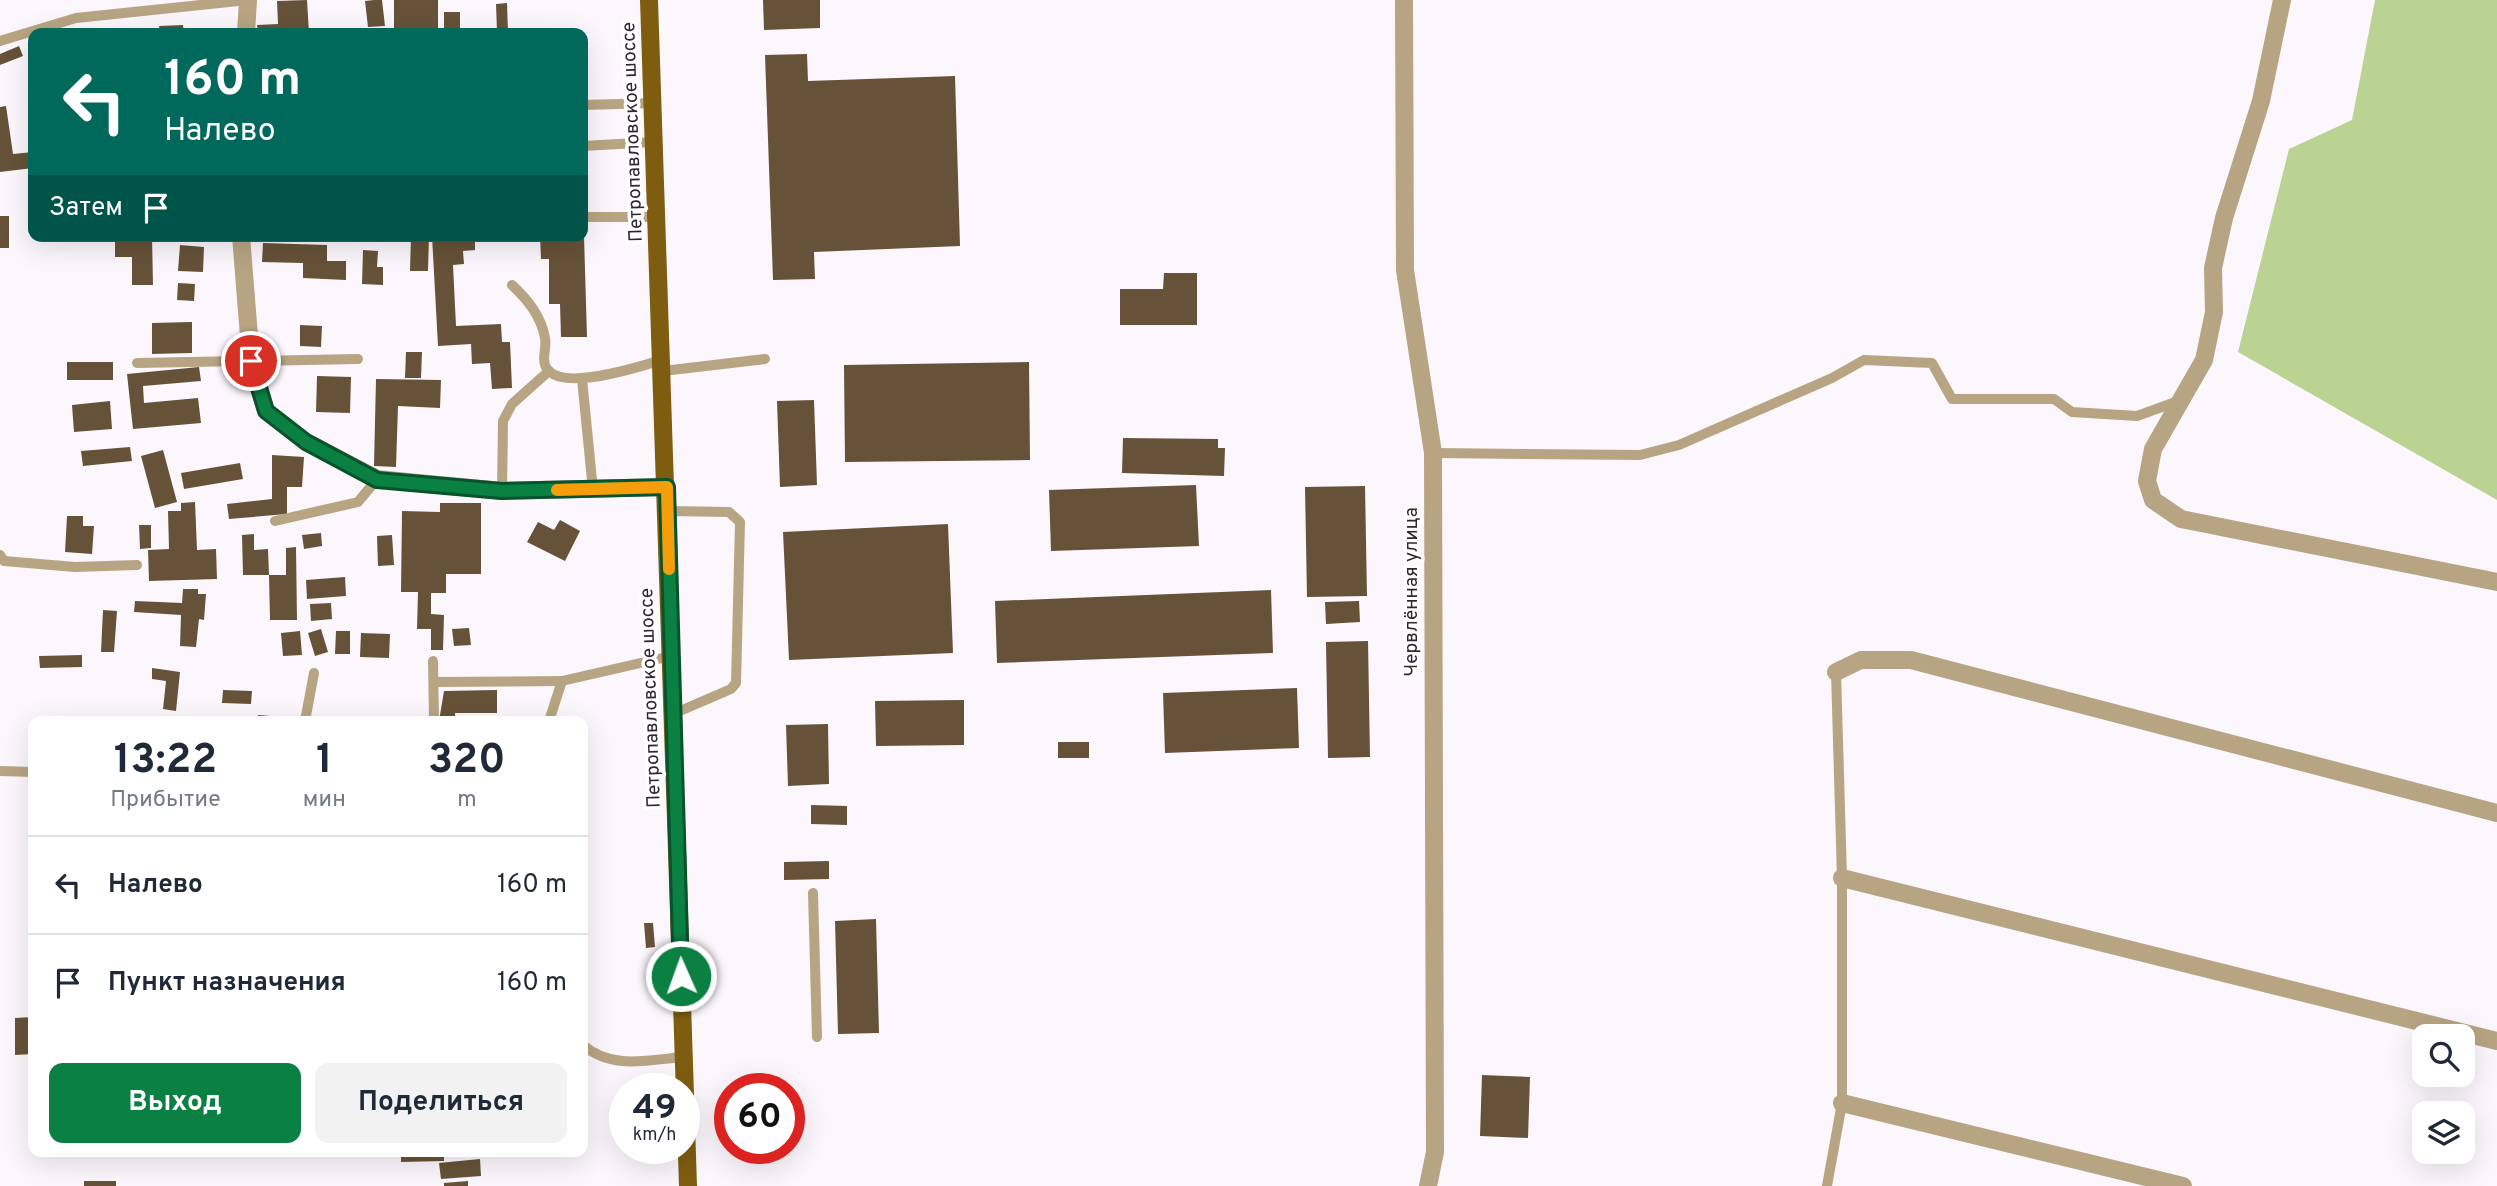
<!DOCTYPE html>
<html lang="ru">
<meta charset="utf-8">
<style>
:root{--surface:#fff;--page:#f2f2f3;--text:#1f2937;--muted:#747a83;--line:#e0e1e3;--accent:#0b8043}
body{margin:0;font-family:Overpass,sans-serif;background:var(--page);color:var(--text);height:100vh;display:flex;flex-direction:column;font-size:26px;white-space:nowrap}
*{box-sizing:border-box;margin:0}
p{font-size:23px;color:var(--muted)}
.icon{flex:none;width:38px;height:38px;fill:none;stroke:currentColor;stroke-width:2;stroke-linecap:round;stroke-linejoin:round}
.map{position:relative;flex:1;overflow:hidden}
.details{position:absolute;left:28px;top:716px;width:560px;height:441px;display:flex;flex-direction:column;background:var(--surface);border-radius:14px;box-shadow:0 7px 28px #0002}
.details>*{flex:none}
.guide{position:absolute;left:28px;top:28px;width:560px;height:214px;border-radius:14px;box-shadow:0 7px 28px #0002;background:#00695c;color:#fff;overflow:hidden}
.fabs{position:absolute;left:2412px;top:1024px;display:grid;gap:14px}
.fabs a{display:grid;place-items:center;width:63px;height:63px;border-radius:14px;background:var(--surface);box-shadow:0 7px 28px #0002;font-size:35px}
.speed{position:absolute;left:609px;top:1073px;display:flex;gap:14px;font-size:35px;font-weight:700;text-align:center}
.speed>*{display:grid;place-content:center;width:91px;height:91px;border-radius:50%;background:var(--surface);box-shadow:0 7px 28px #0002;line-height:1}
.speed small{font-size:18px;font-weight:400}
.speed .limit{border:10px solid #d22;background:#fff;color:#111}
.pin{position:absolute;display:grid;place-items:center;width:60px;height:60px;color:#fff;margin:-30px;border:4px solid #fff;border-radius:50%;box-shadow:0 2px 7px #0007}
.me{position:absolute;width:77px;margin:-38px;rotate:358deg;stroke-linejoin:round;filter:drop-shadow(0 0 5px #0008)}
.turn{display:flex;align-items:center;gap:24px;height:147px;padding:0 21px;font-size:32px}
.turn .icon{width:91px;height:91px;stroke-width:2.5}
.turn b{display:block;font-size:49px;line-height:60px}
.then{display:flex;align-items:center;height:66px;padding:0 21px;background:#0003;gap:14px;font-size:26px}
.eta{display:flex;justify-content:space-evenly;align-items:center;height:119px;text-align:center}
.eta b{font-size:42px;font-weight:700;line-height:49px}
.cta{display:flex;gap:14px;margin-top:auto;padding:14px 21px}
.cta a{flex:1;height:80px;border-radius:14px;background:var(--accent);color:#fff;font-size:28px;font-weight:700;line-height:80px;text-align:center}
.cta a+a{background:var(--page);color:var(--text)}
ul{padding:0;list-style:none}
li{display:flex;align-items:center;gap:21px;height:98px;padding:0 21px;border-top:2px solid var(--line)}
li div{flex:1}
li b{display:block;font-size:26px}
li em{font-style:normal}
.map>svg:first-child{display:block}
.green{fill:#bad392}
.building{fill:#665239}
.lines{fill:none;stroke-linecap:round;stroke-linejoin:round}
.lane{stroke:#b7a482;stroke-width:10}
.street{stroke:#b7a482;stroke-width:18}
.primary{stroke:#7e5d10;stroke-width:18}
.route-casing{stroke:#07532c;stroke-width:18}
.route{stroke:#0b8043;stroke-width:12}
.slow{stroke:#f59e0b;stroke-width:12}
.labels{text-anchor:middle;dominant-baseline:central;stroke-width:7;stroke-linejoin:round;paint-order:stroke}
.street-label{font-size:19px;fill:#2f2630;stroke:#fff}
</style>
<div class="map">
<svg width="2497" height="1186" viewBox="0 0 2497 1186">
<rect width="100%" height="100%" fill="#fcf7fd"/>
<path class="green" d="M2375 0H2497V500L2238 352 2289 149 2352 120Z"/>
<g class="building">
<path d="M307 0 309 33H258L257 25 278 24 277 1Z"/>
<path d="M374 0H382L385 26 368 27 365 1Z"/>
<rect x="394" y="0" width="44" height="33"/>
<path d="M763 0H820V28L764 30Z"/>
<path d="M507 3 508 32H497L496 4Z"/>
<rect x="444" y="12" width="16" height="21"/>
<path d="M183 25 184 33H160L159 26Z"/>
<path d="M345 28V33H323V29Z"/>
<path d="M19 46 23 56 0 65V54Z"/>
<path d="M807 54 808 81 955 76 960 246 814 252 815 279 773 280 765 55Z"/>
<path d="M6 106 13 154 33 152V168L0 172V107Z"/>
<rect x="0" y="216" width="9" height="32"/>
<path d="M115 236H152L153 285H132V257H115Z"/>
<path d="M411 236H429L428 271H410Z"/>
<path d="M432 236H475V250L463 251 464 264 453 265 456 326 501 324 502 342H510L512 388 492 389 490 363 472 364 471 344 438 346Z"/>
<path d="M540 236H584L587 337H561L560 304H549V259H541Z"/>
<path d="M263 243 327 245V261H346V280L303 278V263L262 262Z"/>
<path d="M180 245 204 247 203 272 178 271Z"/>
<path d="M363 250 378 251 377 267H383V285L362 284Z"/>
<path d="M1164 273H1197V325H1120V289H1163Z"/>
<path d="M178 283 195 284 194 301 177 300Z"/>
<path d="M192 322V353L152 354V323Z"/>
<path d="M300 325 322 326 321 347 300 346Z"/>
<path d="M406 352H422L421 378H405Z"/>
<rect x="67" y="362" width="46" height="18"/>
<path d="M1029 362 1030 460 845 462 844 365Z"/>
<path d="M199 367 201 381 143 386 144 403 198 398 201 423 133 429 127 374Z"/>
<path d="M317 376 351 377 350 413 316 412Z"/>
<path d="M376 379 441 380 440 408 398 406 396 467 374 466Z"/>
<path d="M814 400 817 485 780 487 777 401Z"/>
<path d="M110 401 112 429 74 432 72 405Z"/>
<path d="M1123 438 1218 439V448H1225L1224 476 1122 473Z"/>
<path d="M130 447 132 461 83 466 81 451Z"/>
<path d="M163 450 177 502 155 508 141 456Z"/>
<path d="M272 455 304 457 302 487H287V514L229 519 227 504 272 499Z"/>
<path d="M240 463 243 479 184 489 181 473Z"/>
<path d="M1196 485 1199 546 1051 551 1049 490Z"/>
<path d="M1365 486 1367 596 1307 597 1305 487Z"/>
<path d="M195 502 197 550 216 549 217 579 149 581 148 550 169 549 168 511H181V503Z"/>
<path d="M440 503H481V574H446V593H431V614L444 615 443 650H431V629H417L418 592H401L402 511 440 512Z"/>
<path d="M67 516H83V526H94L92 554 65 552Z"/>
<path d="M560 520 580 531 565 561 527 542 538 522 554 530Z"/>
<path d="M948 524 953 653 789 660 783 532Z"/>
<path d="M139 525H151V548L140 549Z"/>
<path d="M321 533 322 546 304 549 302 535Z"/>
<path d="M254 534V550L268 549 269 575H286V548L296 547 297 620H270L269 575H243L242 535Z"/>
<path d="M392 535 394 565 378 566 377 536Z"/>
<path d="M345 577 346 596 307 599 306 580Z"/>
<path d="M183 589H198V594H206L204 620 199 619 196 647 180 646 181 615 134 612 135 601 182 603Z"/>
<path d="M1271 590 1273 653 997 663 995 601Z"/>
<path d="M1359 601 1360 622 1326 624 1325 602Z"/>
<path d="M331 603 332 619 311 621 310 604Z"/>
<path d="M103 610 117 611 114 652H101Z"/>
<path d="M469 628 471 645 454 646 452 629Z"/>
<path d="M321 629 328 652 315 656 308 633Z"/>
<path d="M300 631 302 655 283 656 281 633Z"/>
<path d="M336 631H350V654H335Z"/>
<path d="M361 633 390 634 389 658 360 657Z"/>
<path d="M1368 641 1370 757 1328 758 1326 642Z"/>
<path d="M82 655V667L40 668 39 656Z"/>
<path d="M152 668 180 672 176 711 163 709 166 681 152 679Z"/>
<path d="M1297 688 1299 748 1165 753 1163 693Z"/>
<path d="M223 690 252 691 251 704 222 703Z"/>
<path d="M497 690V713H455V721H439L444 691Z"/>
<path d="M964 700V745L876 746 875 701Z"/>
<path d="M258 715 284 717V721H258Z"/>
<path d="M108 716 130 717V721H108Z"/>
<path d="M828 724 829 784 788 786 786 725Z"/>
<rect x="1058" y="742" width="31" height="16"/>
<path d="M811 805 847 806V825L811 824Z"/>
<path d="M829 861V879L784 880V862Z"/>
<path d="M876 919 879 1033 838 1034 835 921Z"/>
<path d="M644 923H653L655 947 646 948Z"/>
<path d="M33 1017V1054L15 1055V1018Z"/>
<path d="M1482 1075 1530 1077 1528 1138 1480 1136Z"/>
<path d="M401 1152H444V1161L401 1162Z"/>
<path d="M480 1159 481 1176 441 1179 439 1163Z"/>
<rect x="84" y="1181" width="32" height="5"/>
<path d="M468 1181V1186H444V1183Z"/>
</g>
<g class="lines">
<g class="lane">
<path d="M0 41 76 18 248 0"/>
<path d="M583 105 653 103"/>
<path d="M583 146 654 142"/>
<path d="M583 217H657"/>
<path d="M512 285C528 300 541 316 545 338 547 347 542 357 545 365 556 395 641 366 662 360"/>
<path d="M137 363 358 359"/>
<path d="M663 371 765 359"/>
<path d="M582 379 593 490"/>
<path d="M1433 453 1640 455 1679 445 1832 378 1864 360 1932 363 1952 399H2054L2072 412 2137 416 2181 400"/>
<path d="M502 491 503 421 512 404 549 371"/>
<path d="M668 511 729 512 740 522 736 683 731 689 673 714"/>
<path d="M275 521 358 502 377 479"/>
<path d="M0 555 4 561 75 567 137 565"/>
<path d="M433 661 434 721"/>
<path d="M435 682 562 681 671 656"/>
<path d="M305 721 314 673"/>
<path d="M549 721 562 681"/>
<path d="M0 771 33 772"/>
<path d="M813 893 817 1037"/>
<path d="M583 1045C612 1070 648 1060 683 1057"/>
<path d="M1827 1186 1842 1103V878L1836 672"/>
</g>
<g class="street">
<path d="M1404 0 1405 270 1433 453 1435 1152 1428 1186"/>
<path d="M2282 0 2261 101 2224 218 2213 268 2214 312 2204 360 2153 449 2147 481 2153 500 2181 519 2497 582"/>
<path d="M246 33 248 0"/>
<path d="M241 236 251 361 266 411 306 442 377 479 502 491 667 487"/>
<path d="M1836 672 1861 660H1911L2497 813"/>
<path d="M1842 878 2497 1041"/>
<path d="M1842 1103 2183 1186"/>
</g>
<path class="primary" d="M649 0 688 1186"/>
</g>
<g class="lines">
<g class="route-casing">
<path id="route" d="M251 361 266 411 306 442 377 480 502 491 667 487 681 976"/>
</g>
<use href="#route" class="route"/>
<path class="slow" d="M557 490 667 487 669 569"/>
</g>
<g class="labels">
<g class="street-label">
<text transform="translate(633 132) rotate(-92)">Петропавловское шоссе</text>
<text transform="translate(1412 592) rotate(-90)">Червлённая улица</text>
<text transform="translate(651 698) rotate(-92)">Петропавловское шоссе</text>
</g>
</g>
</svg>
<div class="fabs">
<a><svg class="icon" aria-label="search" viewBox="0 0 24 24"><circle cx="10" cy="10" r="6"/><path d="M15 15l6 6"/></svg></a>
<a><svg class="icon" aria-label="layers" viewBox="0 0 24 24"><path d="M12 4l9 5-9 5-9-5zM3 14l9 5 9-5"/></svg></a>
</div>
<div class="speed"><div>49<small>km/h</small></div><div class="limit">60</div></div>
<div class="pin" style="left:251px;top:361px;background:#d93025"><svg class="icon" aria-label="arrive" viewBox="0 0 24 24"><path d="M6 21V4h12l-3 4 3 4H6"/></svg></div>
<svg class="me" style="left:681px;top:976px" viewBox="-20 -20 40 40"><circle r="17" fill="#0b8043" stroke="#fff" stroke-width="3"/><path d="M0-11L8 9 0 5-8 9z" fill="#fff"/></svg>
<div class="guide">
<div class="turn"><svg class="icon" aria-label="left" viewBox="0 0 24 24"><path d="M17 20v-9H6M10 6l-5 5 5 5"/></svg><div><b>160 m</b>Налево</div></div>
<div class="then">Затем<svg class="icon" aria-label="arrive" viewBox="0 0 24 24"><path d="M6 21V4h12l-3 4 3 4H6"/></svg></div>
</div>
<section class="details">
<div class="eta">
<div><b>13:22</b><p>Прибытие</p></div>
<div><b>1</b><p>мин</p></div>
<div><b>320</b><p>m</p></div>
</div>
<ul>
<li><svg class="icon" aria-label="left" viewBox="0 0 24 24"><path d="M17 20v-9H6M10 6l-5 5 5 5"/></svg><div><b>Налево</b></div><em>160 m</em></li>
<li><svg class="icon" aria-label="arrive" viewBox="0 0 24 24"><path d="M6 21V4h12l-3 4 3 4H6"/></svg><div><b>Пункт назначения</b></div><em>160 m</em></li>
</ul>
<div class="cta"><a>Выход</a><a>Поделиться</a></div>
</section>
</div>
